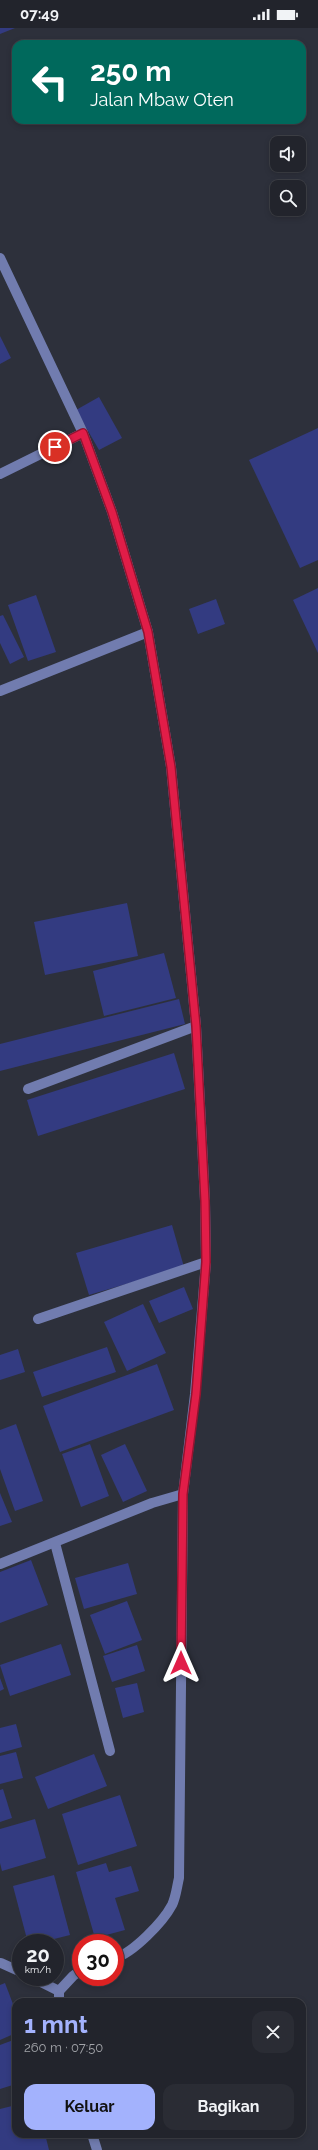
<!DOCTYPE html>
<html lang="id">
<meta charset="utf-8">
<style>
:root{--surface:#22242c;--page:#2a2c34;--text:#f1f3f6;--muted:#a2a4a9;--line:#3f4148;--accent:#a3b2fd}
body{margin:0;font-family:Raleway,sans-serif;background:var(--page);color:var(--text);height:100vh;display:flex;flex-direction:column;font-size:15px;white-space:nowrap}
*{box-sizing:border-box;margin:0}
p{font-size:13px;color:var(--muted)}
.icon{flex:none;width:22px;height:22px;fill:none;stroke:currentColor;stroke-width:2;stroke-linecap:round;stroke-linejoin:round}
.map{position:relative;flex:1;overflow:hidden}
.sheet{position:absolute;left:12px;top:1970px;width:294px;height:140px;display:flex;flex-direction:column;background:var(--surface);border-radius:12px;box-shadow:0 2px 6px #0003,0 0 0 1px var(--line)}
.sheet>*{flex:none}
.top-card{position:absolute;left:12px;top:12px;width:294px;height:84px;border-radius:12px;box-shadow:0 2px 6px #0003,0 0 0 1px var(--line);background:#00695c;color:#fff;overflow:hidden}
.fabs{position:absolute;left:270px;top:108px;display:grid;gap:8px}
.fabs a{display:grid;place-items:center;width:36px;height:36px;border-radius:8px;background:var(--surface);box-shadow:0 2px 6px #0003,0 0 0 1px var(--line);font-size:20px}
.speed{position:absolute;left:12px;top:1906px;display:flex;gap:8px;font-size:20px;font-weight:700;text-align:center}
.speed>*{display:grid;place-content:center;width:52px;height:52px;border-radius:50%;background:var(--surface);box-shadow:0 2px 6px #0003,0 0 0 1px var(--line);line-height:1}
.speed small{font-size:10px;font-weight:400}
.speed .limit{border:6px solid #d22;background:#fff;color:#111}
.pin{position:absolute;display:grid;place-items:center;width:34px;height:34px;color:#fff;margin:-17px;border:2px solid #fff;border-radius:50%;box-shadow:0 1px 4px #0007}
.me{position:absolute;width:44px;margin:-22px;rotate:0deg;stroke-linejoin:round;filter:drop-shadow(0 0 3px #0008)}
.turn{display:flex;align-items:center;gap:14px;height:84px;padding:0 12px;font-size:18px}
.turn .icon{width:52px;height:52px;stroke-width:2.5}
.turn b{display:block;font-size:28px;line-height:34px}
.round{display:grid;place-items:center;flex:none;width:42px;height:42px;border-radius:12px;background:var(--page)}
.summary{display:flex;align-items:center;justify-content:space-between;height:68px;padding:0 12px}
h1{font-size:24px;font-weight:700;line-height:30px;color:var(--accent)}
.action{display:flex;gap:8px;margin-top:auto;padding:8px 12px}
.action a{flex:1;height:46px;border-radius:12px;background:var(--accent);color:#111;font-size:16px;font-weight:700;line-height:46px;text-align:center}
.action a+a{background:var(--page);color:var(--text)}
.status{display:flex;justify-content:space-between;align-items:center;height:28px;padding:0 20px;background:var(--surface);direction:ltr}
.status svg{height:11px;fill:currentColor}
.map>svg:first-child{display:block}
.building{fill:#333b81}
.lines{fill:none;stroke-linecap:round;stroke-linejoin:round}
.minor{stroke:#717caf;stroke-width:10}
.route-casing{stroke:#92132f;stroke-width:10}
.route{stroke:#e11d48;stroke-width:7}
</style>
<div class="status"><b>07:49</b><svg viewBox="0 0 49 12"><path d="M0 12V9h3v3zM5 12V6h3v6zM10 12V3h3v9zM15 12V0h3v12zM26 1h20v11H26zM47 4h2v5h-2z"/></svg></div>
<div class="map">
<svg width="318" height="2122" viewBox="0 0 318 2122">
<rect width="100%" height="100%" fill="#2d303b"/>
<g class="building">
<path d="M0 0H15L0 6Z"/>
<path d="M0 308 11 330 0 336Z"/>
<path d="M99 369 122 410 99 422 76 382Z"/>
<path d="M318 400V532L300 540 249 432Z"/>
<path d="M318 560V625L293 572Z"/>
<path d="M36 567 56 624 28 633 8 577Z"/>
<path d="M216 571 225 596 198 606 189 581Z"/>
<path d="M3 587 24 629 10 636 0 615V588Z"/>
<path d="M127 875 138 928 45 947 34 894Z"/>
<path d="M164 925 176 970 104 988 93 943Z"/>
<path d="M179 971 185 996 0 1043V1016Z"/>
<path d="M174 1025 185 1061 38 1108 27 1072Z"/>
<path d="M172 1197 184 1239 89 1267 76 1225Z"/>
<path d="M184 1259 193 1281 159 1295 149 1273Z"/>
<path d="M143 1276 166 1325 127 1343 104 1294Z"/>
<path d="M107 1319 116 1344 42 1369 33 1344Z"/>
<path d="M18 1321 25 1344 0 1352V1327Z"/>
<path d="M157 1336 174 1382 60 1424 43 1378Z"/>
<path d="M16 1396 43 1473 15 1483 0 1441V1402Z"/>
<path d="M90 1416 109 1468 81 1479 62 1426Z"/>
<path d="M125 1416 147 1463 123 1474 101 1427Z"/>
<path d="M0 1465 12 1494 0 1498Z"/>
<path d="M31 1532 48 1577 0 1595V1544Z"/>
<path d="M128 1535 137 1566 84 1581 75 1550Z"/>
<path d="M127 1573 142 1612 105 1626 90 1587Z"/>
<path d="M61 1616 71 1647 10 1668 0 1637Z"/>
<path d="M137 1617 145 1643 112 1654 103 1628Z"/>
<path d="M0 1650 4 1661 0 1663Z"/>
<path d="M137 1655 144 1684 123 1690 115 1660Z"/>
<path d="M16 1696 22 1719 0 1725V1700Z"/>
<path d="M16 1724 23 1750 0 1756V1728Z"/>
<path d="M94 1726 107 1758 48 1781 35 1749Z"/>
<path d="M3 1761 12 1790 0 1794V1762Z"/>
<path d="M120 1767 137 1818 78 1837 62 1786Z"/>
<path d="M35 1791 46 1830 2 1843 0 1835V1801Z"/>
<path d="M106 1835 109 1844 131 1838 139 1863 115 1870 125 1902 95 1910 76 1844Z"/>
<path d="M54 1847 70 1907 38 1915H28L13 1858Z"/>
<path d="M5 1955 16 1984V2005L0 2012V1957Z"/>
<path d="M16 2011V2056L0 2061V2017Z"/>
<path d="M16 2077V2106H45L49 2122H0V2081Z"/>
</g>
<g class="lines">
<g class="minor">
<path d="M0 230 83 405 112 484 148 604 171 739 196 998 205 1173 206 1234 195 1366 183 1466 152 1475 0 1536"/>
<path d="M0 446 83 405"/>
<path d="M0 663 148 604"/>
<path d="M28 1061 196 998"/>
<path d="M38 1291 206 1234"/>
<path d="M55 1515 110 1723"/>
<path d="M115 1930C133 1925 163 1894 172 1877 176 1869 177 1858 179 1850L183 1466"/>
<path d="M1 1935 21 1944"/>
<path d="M31 1949 59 1963"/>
<path d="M59 1974V1963L73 1948 81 1942"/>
<path d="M92 2106 97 2122"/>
</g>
</g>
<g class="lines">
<g class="route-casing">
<path id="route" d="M55 419 83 405 112 484 148 604 171 739 196 998 205 1173 206 1234 196 1366 183 1466 181 1635"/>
</g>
<use href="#route" class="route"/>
</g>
</svg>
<div class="fabs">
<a><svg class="icon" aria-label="sound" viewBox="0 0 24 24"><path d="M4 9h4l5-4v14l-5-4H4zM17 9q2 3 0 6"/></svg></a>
<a><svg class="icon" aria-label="search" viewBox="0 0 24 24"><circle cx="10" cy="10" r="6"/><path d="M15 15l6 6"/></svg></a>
</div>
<div class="speed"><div>20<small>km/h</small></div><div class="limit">30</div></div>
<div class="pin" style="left:55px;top:419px;background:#d93025"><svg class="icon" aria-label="arrive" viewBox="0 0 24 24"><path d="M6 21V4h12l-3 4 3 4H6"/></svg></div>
<svg class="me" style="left:181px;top:1635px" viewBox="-20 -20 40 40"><path d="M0-17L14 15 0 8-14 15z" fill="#e11d48" stroke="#fff" stroke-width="4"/></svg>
<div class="top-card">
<div class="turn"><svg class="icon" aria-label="left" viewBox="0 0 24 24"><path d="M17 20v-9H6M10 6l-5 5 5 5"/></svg><div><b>250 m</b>Jalan Mbaw Oten</div></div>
</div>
<section class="sheet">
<div class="summary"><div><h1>1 mnt</h1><p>260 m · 07:50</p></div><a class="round"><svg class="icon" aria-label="close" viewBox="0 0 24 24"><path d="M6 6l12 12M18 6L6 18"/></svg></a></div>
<div class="action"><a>Keluar</a><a>Bagikan</a></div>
</section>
</div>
